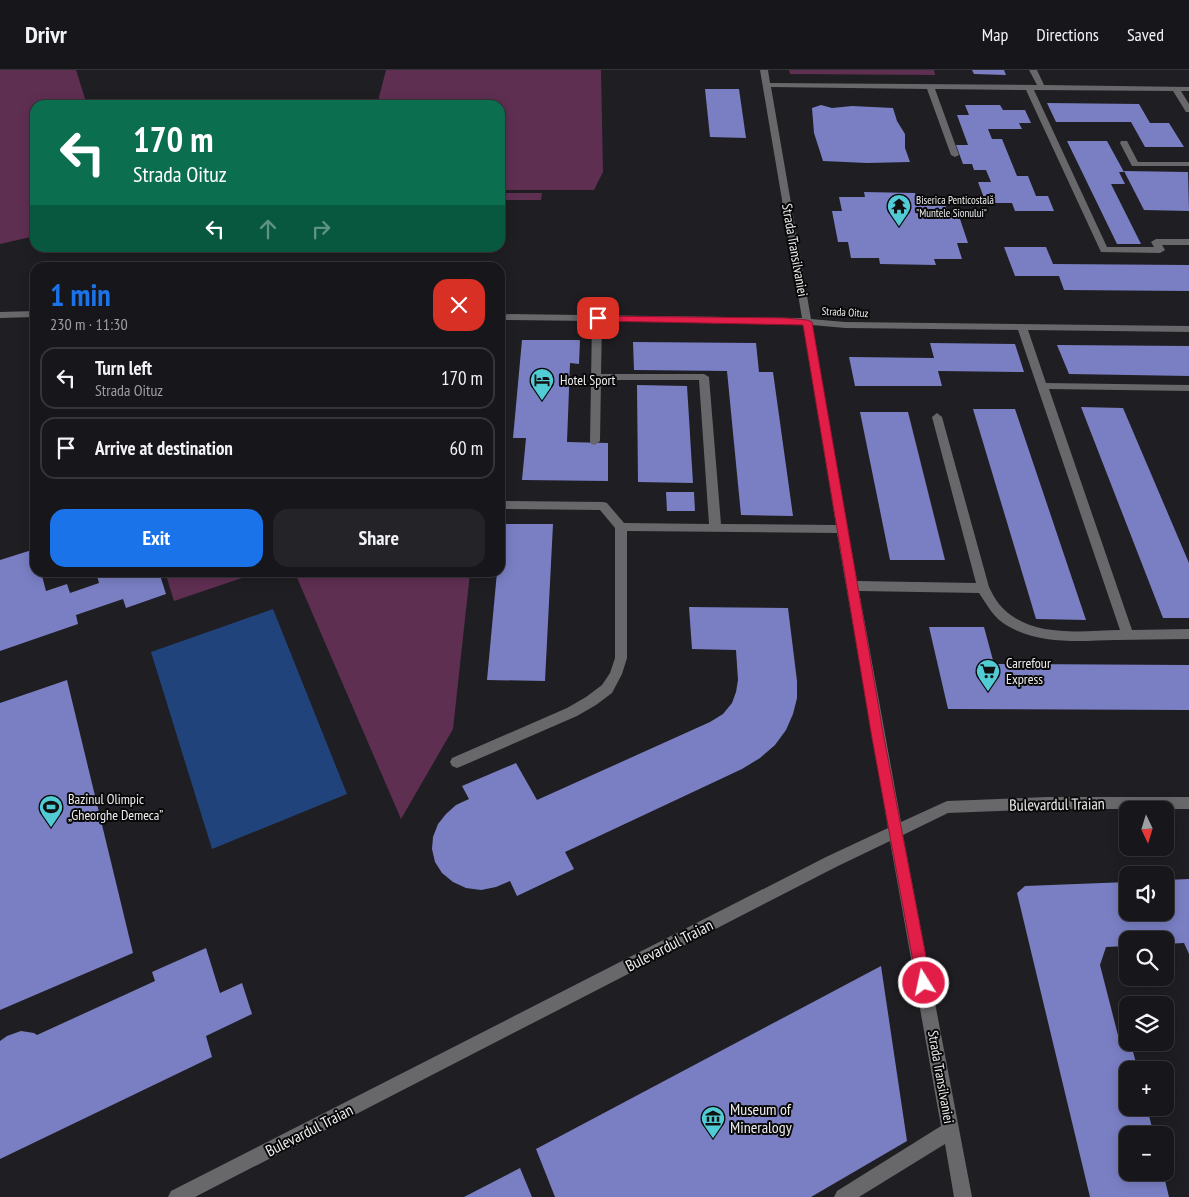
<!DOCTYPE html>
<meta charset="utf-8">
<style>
:root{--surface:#17161a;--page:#242327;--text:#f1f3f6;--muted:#9e9fa2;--line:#363539;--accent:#1a73e8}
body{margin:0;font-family:"PT Sans Narrow",sans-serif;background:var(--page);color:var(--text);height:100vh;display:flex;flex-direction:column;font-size:19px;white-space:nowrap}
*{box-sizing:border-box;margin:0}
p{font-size:16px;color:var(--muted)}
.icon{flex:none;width:28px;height:28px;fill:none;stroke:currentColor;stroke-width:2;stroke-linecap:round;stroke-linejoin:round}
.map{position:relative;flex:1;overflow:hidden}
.side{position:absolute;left:30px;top:192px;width:475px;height:315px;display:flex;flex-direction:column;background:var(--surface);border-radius:15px;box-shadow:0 2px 12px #0003,0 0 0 1px var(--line)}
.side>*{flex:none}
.banner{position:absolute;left:30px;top:30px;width:475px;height:152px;border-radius:15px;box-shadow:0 2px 12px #0003,0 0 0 1px var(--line);background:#0b6e4f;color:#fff;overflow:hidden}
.needle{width:32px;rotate:176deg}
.tools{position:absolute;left:1119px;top:731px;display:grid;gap:10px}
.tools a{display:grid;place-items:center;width:55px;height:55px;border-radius:10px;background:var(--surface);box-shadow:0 2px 12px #0003,0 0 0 1px var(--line);font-size:25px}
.pin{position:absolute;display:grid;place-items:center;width:42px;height:42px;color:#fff;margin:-21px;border-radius:10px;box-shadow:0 2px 8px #0006}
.me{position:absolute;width:55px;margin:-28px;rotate:350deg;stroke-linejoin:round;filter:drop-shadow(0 0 4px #0008)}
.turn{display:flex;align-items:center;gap:18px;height:105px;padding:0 20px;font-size:22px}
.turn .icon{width:65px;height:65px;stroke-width:2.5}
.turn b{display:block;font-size:35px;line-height:42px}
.lanes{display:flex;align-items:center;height:48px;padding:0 20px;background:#0003;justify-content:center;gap:25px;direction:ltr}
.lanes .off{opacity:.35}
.round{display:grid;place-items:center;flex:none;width:52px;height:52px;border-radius:15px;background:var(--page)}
.overview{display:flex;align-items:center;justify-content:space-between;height:85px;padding:0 20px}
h1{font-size:30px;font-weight:700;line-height:38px;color:var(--accent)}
.cta{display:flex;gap:10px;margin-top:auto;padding:10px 20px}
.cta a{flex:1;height:58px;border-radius:15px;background:var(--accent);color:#fff;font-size:20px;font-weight:700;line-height:58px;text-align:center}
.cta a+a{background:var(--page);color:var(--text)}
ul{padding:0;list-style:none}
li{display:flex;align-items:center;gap:15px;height:62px;margin:0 10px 8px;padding:0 10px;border:2px solid var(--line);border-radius:15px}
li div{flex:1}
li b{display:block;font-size:19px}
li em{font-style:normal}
header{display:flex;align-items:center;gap:30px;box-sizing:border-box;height:70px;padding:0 25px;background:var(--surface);border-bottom:1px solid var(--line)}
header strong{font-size:24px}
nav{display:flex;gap:28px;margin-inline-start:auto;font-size:18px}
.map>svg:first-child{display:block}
.green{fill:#5f2f52}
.water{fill:#21437c}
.building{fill:#7a7fc4}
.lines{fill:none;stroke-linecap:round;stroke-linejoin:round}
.minor{fill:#686769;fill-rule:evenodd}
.route{fill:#e11d48;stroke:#92132f}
.labels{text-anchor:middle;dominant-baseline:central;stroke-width:4;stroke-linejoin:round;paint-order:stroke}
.far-poi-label{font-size:11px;fill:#edecee;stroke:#09090a;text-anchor:start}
.far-street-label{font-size:11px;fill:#edecee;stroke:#09090a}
.street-label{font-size:14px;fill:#edecee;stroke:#09090a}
.poi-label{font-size:14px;fill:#edecee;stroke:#09090a;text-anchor:start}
.near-street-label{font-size:16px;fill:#edecee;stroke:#09090a}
.near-poi-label{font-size:16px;fill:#edecee;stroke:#09090a;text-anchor:start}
</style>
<header>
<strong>Drivr</strong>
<nav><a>Map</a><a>Directions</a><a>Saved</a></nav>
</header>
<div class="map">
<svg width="1189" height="1127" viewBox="0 0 1189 1127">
<rect width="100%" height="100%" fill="#1f1e22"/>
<g class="green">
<path d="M0 0H76L87 35H35V166L0 174Z"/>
<path d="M386 0H601L603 102 594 120H500V35H377Z"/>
<path d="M789 0H934L935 5 790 4Z"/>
<path d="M500 123H542L541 130H500Z"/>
<path d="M165 502H257V503L174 531Z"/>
<path d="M295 503H470L453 659 401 749Z"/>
</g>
<path class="water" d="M273 539 347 724 212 779 151 582Z"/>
<g class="building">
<path d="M972 0H1004L1006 5 974 4Z"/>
<path d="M705 19H739L746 68 710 67Z"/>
<path d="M85 29 87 35H59V34Z"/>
<path d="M1047 33 1139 34 1150 53H1169L1184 77H1145L1131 52H1056Z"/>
<path d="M821 35 832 38 852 36 893 38 897 51 905 64V78L910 92 867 93 823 91 814 63 812 38Z"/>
<path d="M965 35H1000L1003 40H1025L1031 53H1019L1022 59H988L992 69H1002L1017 106H1028L1036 126H1048L1054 141H1015L1012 133H986L978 112H991L986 100H974L972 94H963L956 75H968L957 45H969Z"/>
<path d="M1067 71H1107L1124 102H1119L1125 114H1111L1141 174H1117Z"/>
<path d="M1124 101 1188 102 1189 141 1144 140Z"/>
<path d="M864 122 915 123 917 128H943L948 143H958L968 173H957L962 189H934L936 195 880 194 879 188H851L848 172H838L832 141H842L839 127H865Z"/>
<path d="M1004 177H1046L1053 194 1189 195V221L1064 220 1059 206H1015Z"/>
<path d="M522 270H580L579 294 570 293 567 372 608 373V411L522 410 526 368H513Z"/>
<path d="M633 272 756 273 759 302H773L793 446 741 445 727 301 634 300Z"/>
<path d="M930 273 1015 274 1024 302 938 301 942 316H855L849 287 934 288Z"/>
<path d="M1057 275 1189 276V306L1069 304Z"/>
<path d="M637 315 687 316 693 413 638 412Z"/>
<path d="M1081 337 1123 338 1189 493V548H1163Z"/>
<path d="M973 339H1015L1086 550 1036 549Z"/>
<path d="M860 342H908L945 490H890Z"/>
<path d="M666 422H694L695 441H667Z"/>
<path d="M502 454H553L545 611 487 610 497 502H500Z"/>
<path d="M35 479V502H41L46 521 67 514 70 523 99 513 96 502H159L166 524 126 538 123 529 76 545 78 554 0 581V490Z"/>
<path d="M689 537 788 538 797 611V628L793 644 786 660 775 675 760 688 742 699 565 782 574 799 517 826 510 811 496 817 481 820 466 818 453 812 442 803 435 792 432 779 433 767 438 754 446 744 456 735 469 729 462 716 516 693 537 730 710 652 723 644 732 633 736 622 738 610 736 580 692 579Z"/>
<path d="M929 557H984L994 594 1189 595V640L948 639Z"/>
<path d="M67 610 133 883 0 940V633Z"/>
<path d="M1189 809V884L1184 873 1165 874V870H1128V876L1106 877 1100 895 1120 973 1132 978 1138 1000H1128V1038H1147L1154 1065H1128V1102H1163L1169 1127H1090L1017 823 1025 816 1128 812V842H1165V810Z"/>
<path d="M206 878 220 923 242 913 252 944 206 966 212 987 0 1089V971L7 966 21 961 34 963 37 965 155 911 152 902Z"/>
<path d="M881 896 907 1071 811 1127H555L536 1079Z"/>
<path d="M520 1098 532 1127H464Z"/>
</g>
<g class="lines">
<g class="minor">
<path d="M760 0H768L770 13 1037 15 1029 0H1037L1044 15 1189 17V21H1181L1189 34V42H1186L1173 21 1034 20 1107 177H1154L1151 172 1156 169H1189V175H1162L1165 180 1160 183 1101 182 1026 20 935 19 959 85 955 87 951 85 927 19 771 17 811 249 845 252 1189 256V262L1028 260 1046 313 1189 315V321L1049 319 1132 560 1189 559V569C1165 569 1140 570 1116 570 1079 571 1039 575 1006 555 994 548 987 535 979 523L859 521 901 752 947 731 1048 727H1189V739H1048L948 743 903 765 972 1127H954L945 1074 859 1127H834L837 1121 941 1056 890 771 836 797 195 1127H168L171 1121 826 787 888 758 837 463 627 461V588L622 604 612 623 596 635 577 646 462 696 457 698 452 696 450 692 452 688 567 638 586 627 602 615 610 603 615 588V458L600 440 500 439V431L603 432 607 433 624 453 709 454 699 310H601L600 371 595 375 591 374 590 371 592 251 500 250V244L802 248ZM602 251 803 254 836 455 721 454 709 307 704 304H601ZM812 255 845 258 1018 260 1120 560C1080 561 1028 569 999 534 995 529 992 523 989 517L942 347 937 343 932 347 976 513 857 511Z"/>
<path d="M1121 71H1127L1138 92H1189V96H1132L1120 73Z"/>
<path d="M35 241V247L0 248V242Z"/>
</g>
</g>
<path class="route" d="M594 246 785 248 807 250 812 252 884 668 931 913 929 918 924 920 919 918 917 913 872 668 803 255 598 251 594 250Z"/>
<defs>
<g id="temple-pin" transform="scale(1.25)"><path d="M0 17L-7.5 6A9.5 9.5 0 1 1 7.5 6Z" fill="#51ccd4" stroke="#09090a"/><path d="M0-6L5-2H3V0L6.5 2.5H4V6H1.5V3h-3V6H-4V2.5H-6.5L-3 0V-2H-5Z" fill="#111"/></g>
<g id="hotel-pin" transform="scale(1.25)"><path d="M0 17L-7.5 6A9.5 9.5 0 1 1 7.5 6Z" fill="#51ccd4" stroke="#09090a"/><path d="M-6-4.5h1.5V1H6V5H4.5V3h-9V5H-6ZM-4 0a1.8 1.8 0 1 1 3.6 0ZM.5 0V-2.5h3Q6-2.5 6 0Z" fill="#111"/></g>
<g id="supermarket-pin" transform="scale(1.25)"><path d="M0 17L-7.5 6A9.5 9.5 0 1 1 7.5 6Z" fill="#51ccd4" stroke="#09090a"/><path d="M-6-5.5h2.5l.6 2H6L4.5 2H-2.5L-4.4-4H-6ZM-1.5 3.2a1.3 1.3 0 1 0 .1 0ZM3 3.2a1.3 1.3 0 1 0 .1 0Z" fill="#111"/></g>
<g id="stadium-pin" transform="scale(1.25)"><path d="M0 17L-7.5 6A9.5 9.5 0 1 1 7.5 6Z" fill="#51ccd4" stroke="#09090a"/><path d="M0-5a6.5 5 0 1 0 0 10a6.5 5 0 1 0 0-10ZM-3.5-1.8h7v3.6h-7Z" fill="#111"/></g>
<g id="museum-pin" transform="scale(1.25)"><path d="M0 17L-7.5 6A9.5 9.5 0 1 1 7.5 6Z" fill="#51ccd4" stroke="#09090a"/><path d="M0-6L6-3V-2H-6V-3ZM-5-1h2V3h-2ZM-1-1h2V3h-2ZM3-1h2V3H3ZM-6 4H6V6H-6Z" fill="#111"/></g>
</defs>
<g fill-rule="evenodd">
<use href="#temple-pin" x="899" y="136"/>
<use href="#hotel-pin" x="542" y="310"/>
<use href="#supermarket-pin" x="988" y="601"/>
<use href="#stadium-pin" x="51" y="737"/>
<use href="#museum-pin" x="713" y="1048"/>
</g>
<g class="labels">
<g class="far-poi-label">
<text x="916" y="130">Biserica Penticostală<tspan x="916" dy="13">"Muntele Sionului"</tspan></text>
</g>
<g class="far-street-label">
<text transform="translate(845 242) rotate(3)">Strada Oituz</text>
</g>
<g class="street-label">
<text transform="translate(795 180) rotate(80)">Strada Transilvaniei</text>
<text transform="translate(941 1007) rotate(80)">Strada Transilvaniei</text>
</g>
<g class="poi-label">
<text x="560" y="310">Hotel Sport</text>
<text x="1006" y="593">Carrefour<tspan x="1006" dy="16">Express</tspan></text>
<text x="68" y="729">Bazinul Olimpic<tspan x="68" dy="16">„Gheorghe Demeca”</tspan></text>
</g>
<g class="near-street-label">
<text transform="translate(1057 734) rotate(-1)">Bulevardul Traian</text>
<text transform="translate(669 875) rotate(-27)">Bulevardul Traian</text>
<text transform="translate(309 1060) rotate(-27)">Bulevardul Traian</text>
</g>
<g class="near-poi-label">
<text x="730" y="1039">Museum of<tspan x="730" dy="18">Mineralogy</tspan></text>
</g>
</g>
</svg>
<div class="tools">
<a><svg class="needle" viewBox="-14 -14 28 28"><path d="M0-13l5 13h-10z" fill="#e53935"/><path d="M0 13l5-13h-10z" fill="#9e9fa2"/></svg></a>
<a><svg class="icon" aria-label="sound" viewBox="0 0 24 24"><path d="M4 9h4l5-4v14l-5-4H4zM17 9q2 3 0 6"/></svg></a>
<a><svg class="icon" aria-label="search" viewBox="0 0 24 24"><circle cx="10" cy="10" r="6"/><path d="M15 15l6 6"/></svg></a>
<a><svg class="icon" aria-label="layers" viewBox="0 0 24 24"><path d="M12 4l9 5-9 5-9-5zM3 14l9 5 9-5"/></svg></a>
<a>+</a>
<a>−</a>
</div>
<div class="pin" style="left:598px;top:248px;background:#d93025"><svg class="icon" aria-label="arrive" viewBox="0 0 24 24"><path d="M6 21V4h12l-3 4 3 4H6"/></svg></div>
<svg class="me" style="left:924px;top:913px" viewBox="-20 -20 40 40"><circle r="17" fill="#e11d48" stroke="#fff" stroke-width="3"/><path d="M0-11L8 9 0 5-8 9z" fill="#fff"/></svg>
<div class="banner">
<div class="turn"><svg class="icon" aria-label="left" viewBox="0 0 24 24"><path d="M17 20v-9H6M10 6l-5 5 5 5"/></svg><div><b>170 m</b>Strada Oituz</div></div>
<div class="lanes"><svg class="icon" aria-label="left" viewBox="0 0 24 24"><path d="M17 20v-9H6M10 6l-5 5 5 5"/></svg><svg class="icon off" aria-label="ahead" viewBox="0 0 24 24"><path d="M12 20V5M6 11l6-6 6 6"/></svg><svg class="icon off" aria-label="right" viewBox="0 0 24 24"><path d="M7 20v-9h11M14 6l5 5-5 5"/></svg></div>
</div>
<section class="side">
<div class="overview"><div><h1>1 min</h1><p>230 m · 11:30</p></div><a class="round" style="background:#d93025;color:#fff"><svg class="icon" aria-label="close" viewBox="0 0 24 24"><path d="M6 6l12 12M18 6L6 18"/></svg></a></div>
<ul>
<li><svg class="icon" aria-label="left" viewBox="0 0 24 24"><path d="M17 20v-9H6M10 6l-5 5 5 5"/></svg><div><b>Turn left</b><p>Strada Oituz</p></div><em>170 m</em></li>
<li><svg class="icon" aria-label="arrive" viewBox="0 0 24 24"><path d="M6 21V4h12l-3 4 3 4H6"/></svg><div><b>Arrive at destination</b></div><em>60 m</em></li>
</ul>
<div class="cta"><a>Exit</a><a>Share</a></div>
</section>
</div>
